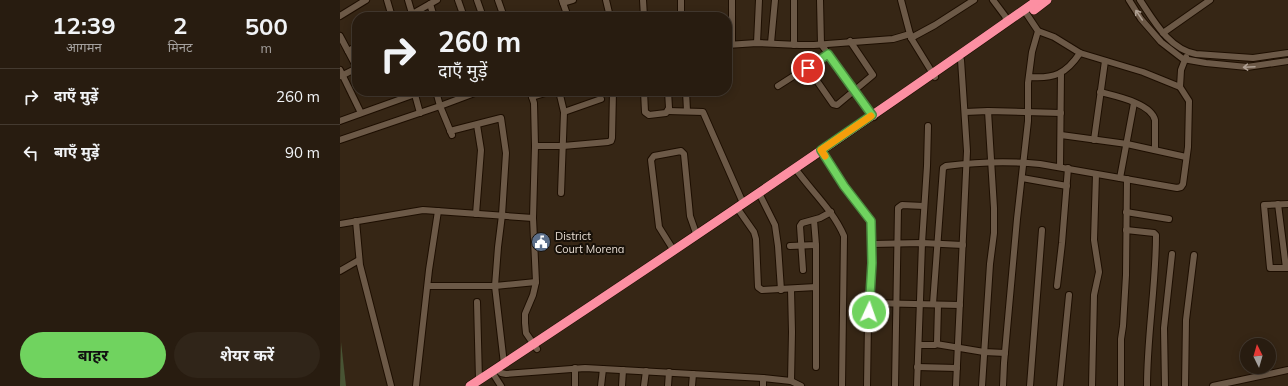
<!DOCTYPE html>
<html lang="hi">
<meta charset="utf-8">
<style>
:root{--surface:#281c10;--page:#302519;--text:#f1f3f6;--muted:#a5a19f;--line:#443a30;--accent:#70d35f}
body{margin:0;font-family:Mulish,"Noto Sans Devanagari",sans-serif;background:var(--page);color:var(--text);height:100vh;display:flex;flex-direction:column;font-size:15px;white-space:nowrap}
*{box-sizing:border-box;margin:0}
p{font-size:13px;color:var(--muted)}
.icon{flex:none;width:22px;height:22px;fill:none;stroke:currentColor;stroke-width:2;stroke-linecap:round;stroke-linejoin:round}
.map{position:relative;flex:1;overflow:hidden}
.details{display:flex;flex-direction:column;background:var(--surface);width:340px}
.details>*{flex:none}
.banner{position:absolute;left:12px;top:12px;width:380px;height:84px;border-radius:16px;box-shadow:0 2px 10px #0003,0 0 0 1px var(--line);background:#281c10;color:var(--text);overflow:hidden}
.needle{width:26px;rotate:355deg}
.buttons{position:absolute;left:900px;top:338px;display:grid;gap:8px}
.buttons a{display:grid;place-items:center;width:36px;height:36px;border-radius:50%;background:var(--surface);box-shadow:0 2px 10px #0003,0 0 0 1px var(--line);font-size:20px}
.pin{position:absolute;display:grid;place-items:center;width:34px;height:34px;color:#fff;margin:-17px;border:2px solid #fff;border-radius:50%;box-shadow:0 1px 4px #0007}
.me{position:absolute;width:44px;margin:-22px;rotate:3deg;stroke-linejoin:round;filter:drop-shadow(0 0 3px #0008)}
.turn{display:flex;align-items:center;gap:14px;height:84px;padding:0 20px;font-size:18px}
.turn .icon{width:52px;height:52px;stroke-width:2.5}
.turn b{display:block;font-size:28px;line-height:34px}
.eta{display:flex;justify-content:space-evenly;align-items:center;height:68px;text-align:center}
.eta b{font-size:24px;font-weight:700;line-height:28px}
.action{display:flex;gap:8px;margin-top:auto;padding:8px 20px}
.action a{flex:1;height:46px;border-radius:24px;background:var(--accent);color:#111;font-size:16px;font-weight:700;line-height:46px;text-align:center}
.action a+a{background:var(--page);color:var(--text)}
ul{padding:0;list-style:none}
li{display:flex;align-items:center;gap:12px;height:56px;padding:0 20px;border-top:1px solid var(--line)}
li div{flex:1}
li b{display:block;font-size:15px}
li em{font-style:normal}
main{display:flex;flex:1;min-height:0}
.map>svg:first-child{display:block}
.green{fill:#485434}
.lines{fill:none;stroke-linecap:round;stroke-linejoin:round}
.minor-casing{stroke:#1d0e01;stroke-width:8}
.highway-casing{stroke:#1d0e01;stroke-width:10}
.minor{stroke:#6c5947;stroke-width:6}
.highway{stroke:#fc8fa2;stroke-width:9}
.oneway{stroke:#afa093}
.route-casing{stroke:#49893e;stroke-width:10}
.route{stroke:#70d35f;stroke-width:7}
.slow{stroke:#f59e0b;stroke-width:7}
.labels{text-anchor:middle;dominant-baseline:central;stroke-width:4;stroke-linejoin:round;paint-order:stroke}
.poi-label{font-size:11px;fill:#e6dbd1;stroke:#181109;text-anchor:start}
</style>
<main>
<section class="details">
<div class="eta">
<div><b>12:39</b><p>आगमन</p></div>
<div><b>2</b><p>मिनट</p></div>
<div><b>500</b><p>m</p></div>
</div>
<ul>
<li><svg class="icon" aria-label="right" viewBox="0 0 24 24"><path d="M7 20v-9h11M14 6l5 5-5 5"/></svg><div><b>दाएँ मुड़ें</b></div><em>260 m</em></li>
<li><svg class="icon" aria-label="left" viewBox="0 0 24 24"><path d="M17 20v-9H6M10 6l-5 5 5 5"/></svg><div><b>बाएँ मुड़ें</b></div><em>90 m</em></li>
</ul>
<div class="action"><a>बाहर</a><a>शेयर करें</a></div>
</section>
<div class="map">
<svg width="948" height="386" viewBox="0 0 948 386">
<rect width="100%" height="100%" fill="#362615"/>
<path class="green" d="M1 342 6 386H0Z"/>
<g class="lines">
<g class="minor-casing">
<g id="minor">
<path d="M47 0 52 17"/>
<path d="M68 0 73 17"/>
<path d="M118 0 124 17"/>
<path d="M137 0 143 17"/>
<path d="M158 0 164 17"/>
<path d="M222 0 228 17"/>
<path d="M266 0 270 17"/>
<path d="M303 0 304 17"/>
<path d="M341 0V17"/>
<path d="M392 0V44"/>
<path d="M454 0V45"/>
<path d="M480 0 481 44 534 117"/>
<path d="M561 0 571 38 595 77"/>
<path d="M653 0 665 16 667 22"/>
<path d="M789 0 801 19 821 42 843 59 866 63 907 67 948 61"/>
<path d="M800 0C814 21 829 49 856 54L913 58 948 53"/>
<path d="M223 3 233 0"/>
<path d="M90 4 94 17"/>
<path d="M0 16 26 0"/>
<path d="M67 17 97 0"/>
<path d="M823 33 870 0"/>
<path d="M0 36 17 68"/>
<path d="M571 38 595 25 634 0"/>
<path d="M417 43 419 0"/>
<path d="M431 43 435 0"/>
<path d="M387 45 417 43 459 45H474L553 39 570 34"/>
<path d="M8 51 17 46"/>
<path d="M740 53 803 72 840 87 841 70 846 57"/>
<path d="M468 68 493 104 497 105 533 75 510 41"/>
<path d="M0 70 21 113"/>
<path d="M1 76 17 68"/>
<path d="M689 77C714 79 726 74 740 53L714 37 698 31"/>
<path d="M438 86 488 54"/>
<path d="M74 91 80 113"/>
<path d="M96 91 100 106 140 91"/>
<path d="M190 91 194 103 195 146 193 218 196 282 193 295 185 314V323L186 333 197 349"/>
<path d="M219 91 224 112 221 193"/>
<path d="M304 91 305 112 309 115 326 113 329 108 328 91"/>
<path d="M346 91 347 111"/>
<path d="M760 92C775 96 811 103 815 120V150"/>
<path d="M192 97 212 91"/>
<path d="M328 111 363 112 403 203"/>
<path d="M224 112 261 99"/>
<path d="M625 112 648 111 721 113"/>
<path d="M0 121 75 94"/>
<path d="M110 131 161 118 166 153 162 215 158 247 155 286 164 364"/>
<path d="M721 135 787 144 846 157"/>
<path d="M0 140 100 106 112 135"/>
<path d="M754 140 765 61"/>
<path d="M195 146H223L268 142 271 141 272 138 273 91"/>
<path d="M481 150 504 186 531 221 532 263 528 322 527 386"/>
<path d="M720 167 721 73"/>
<path d="M455 168C471 191 493 210 504 236L502 386"/>
<path d="M682 178 727 186"/>
<path d="M780 178 794 103"/>
<path d="M421 197 435 225 438 246 441 290"/>
<path d="M938 204 946 268"/>
<path d="M948 204 924 205 930 268H948"/>
<path d="M400 212 414 232 416 239 418 287 422 290 476 287"/>
<path d="M786 212 829 219"/>
<path d="M136 214 141 150 137 125"/>
<path d="M16 221 20 265 51 386"/>
<path d="M0 224 83 210 193 218"/>
<path d="M786 230 814 233 816 235C816 286 807 336 807 386"/>
<path d="M532 244 582 243 623 245"/>
<path d="M450 246 476 245 474 220"/>
<path d="M334 251 319 227 311 160 314 156 341 151 344 154 349 205 350 216 357 236"/>
<path d="M463 270 460 226 462 223 480 218 491 212"/>
<path d="M0 271 19 260"/>
<path d="M88 286H155L196 282"/>
<path d="M717 286 722 243 728 168"/>
<path d="M451 289 452 332 451 381"/>
<path d="M137 302 139 380"/>
<path d="M529 303 620 305"/>
<path d="M593 304 603 168 606 166C637 162 669 161 700 164L837 188 841 187 843 184 848 147 849 101 840 87"/>
<path d="M596 344 644 352 665 353"/>
<path d="M579 345H595L597 343 598 305"/>
<path d="M476 367V245"/>
<path d="M577 367 617 368"/>
<path d="M157 369 161 373 166 374 245 368 423 378 451 381 461 386"/>
<path d="M152 372 161 386"/>
<path d="M76 386 89 270 98 211"/>
<path d="M235 386V368"/>
<path d="M261 386 263 369"/>
<path d="M282 386 283 370"/>
<path d="M304 386 306 371"/>
<path d="M328 386 329 372"/>
<path d="M352 386 353 374"/>
<path d="M423 386V378"/>
<path d="M555 386 558 208 562 205 584 206"/>
<path d="M577 386 582 243 587 166 588 126"/>
<path d="M616 386 627 151 621 60 618 56"/>
<path d="M642 386 650 264 654 233V208L648 111"/>
<path d="M663 386 664 363 677 219 688 121V83L692 52 698 31 684 10"/>
<path d="M690 386 702 230"/>
<path d="M720 386 729 295"/>
<path d="M752 386 754 295 759 272 754 240 756 174"/>
<path d="M781 386V339L783 326 786 275 787 179"/>
<path d="M825 386 824 328 832 254"/>
<path d="M845 386 846 320 854 255"/>
<path d="M873 386 948 370"/>
</g>
</g>
<g class="highway-casing">
<g id="highway">
<path d="M694 10 707 0"/>
<path d="M130 386C321 260 511 132 698 0"/>
</g>
</g>
<use href="#minor" class="minor"/>
<use href="#highway" class="highway"/>
</g>
<defs><path id="oneway-shaft" d="M-6 0H5M1.5-3L5.5 0L1.5 3" fill="none" stroke-width="1.6" stroke-linecap="round" stroke-linejoin="round"/></defs>
<g class="oneway">
<use href="#oneway-shaft" transform="translate(799 15) rotate(-124)"/>
<use href="#oneway-shaft" transform="translate(909 67) rotate(177)"/>
</g>
<g class="lines">
<g class="route-casing">
<path id="route" d="M468 68 488 54 532 115 481 150 504 186 531 221 532 263 529 312"/>
</g>
<use href="#route" class="route"/>
<path class="slow" d="M485 156 481 150 531 116"/>
</g>
<defs>
<g id="civic-disc" transform="scale(1)"><circle r="9.5" fill="#5c6f8a" stroke="#181109"/><path d="M-.6-6.5H3V-4.5H.6V-3L4-1V1h2V6H-6V1h2V-1L-.6-3ZM-1.2 2.5V6h2.4V2.5Z" fill="#fff"/></g>
</defs>
<g fill-rule="evenodd">
<use href="#civic-disc" x="201" y="242"/>
</g>
<g class="labels">
<g class="poi-label">
<text x="215" y="236">District<tspan x="215" dy="13">Court Morena</tspan></text>
</g>
</g>
</svg>
<div class="buttons">
<a><svg class="needle" viewBox="-14 -14 28 28"><path d="M0-13l5 13h-10z" fill="#e53935"/><path d="M0 13l5-13h-10z" fill="#a5a19f"/></svg></a>
</div>
<div class="pin" style="left:468px;top:68px;background:#d93025"><svg class="icon" aria-label="arrive" viewBox="0 0 24 24"><path d="M6 21V4h12l-3 4 3 4H6"/></svg></div>
<svg class="me" style="left:529px;top:312px" viewBox="-20 -20 40 40"><circle r="17" fill="#70d35f" stroke="#fff" stroke-width="3"/><path d="M0-11L8 9 0 5-8 9z" fill="#fff"/></svg>
<div class="banner">
<div class="turn"><svg class="icon" aria-label="right" viewBox="0 0 24 24"><path d="M7 20v-9h11M14 6l5 5-5 5"/></svg><div><b>260 m</b>दाएँ मुड़ें</div></div>
</div>
</div>
</main>
